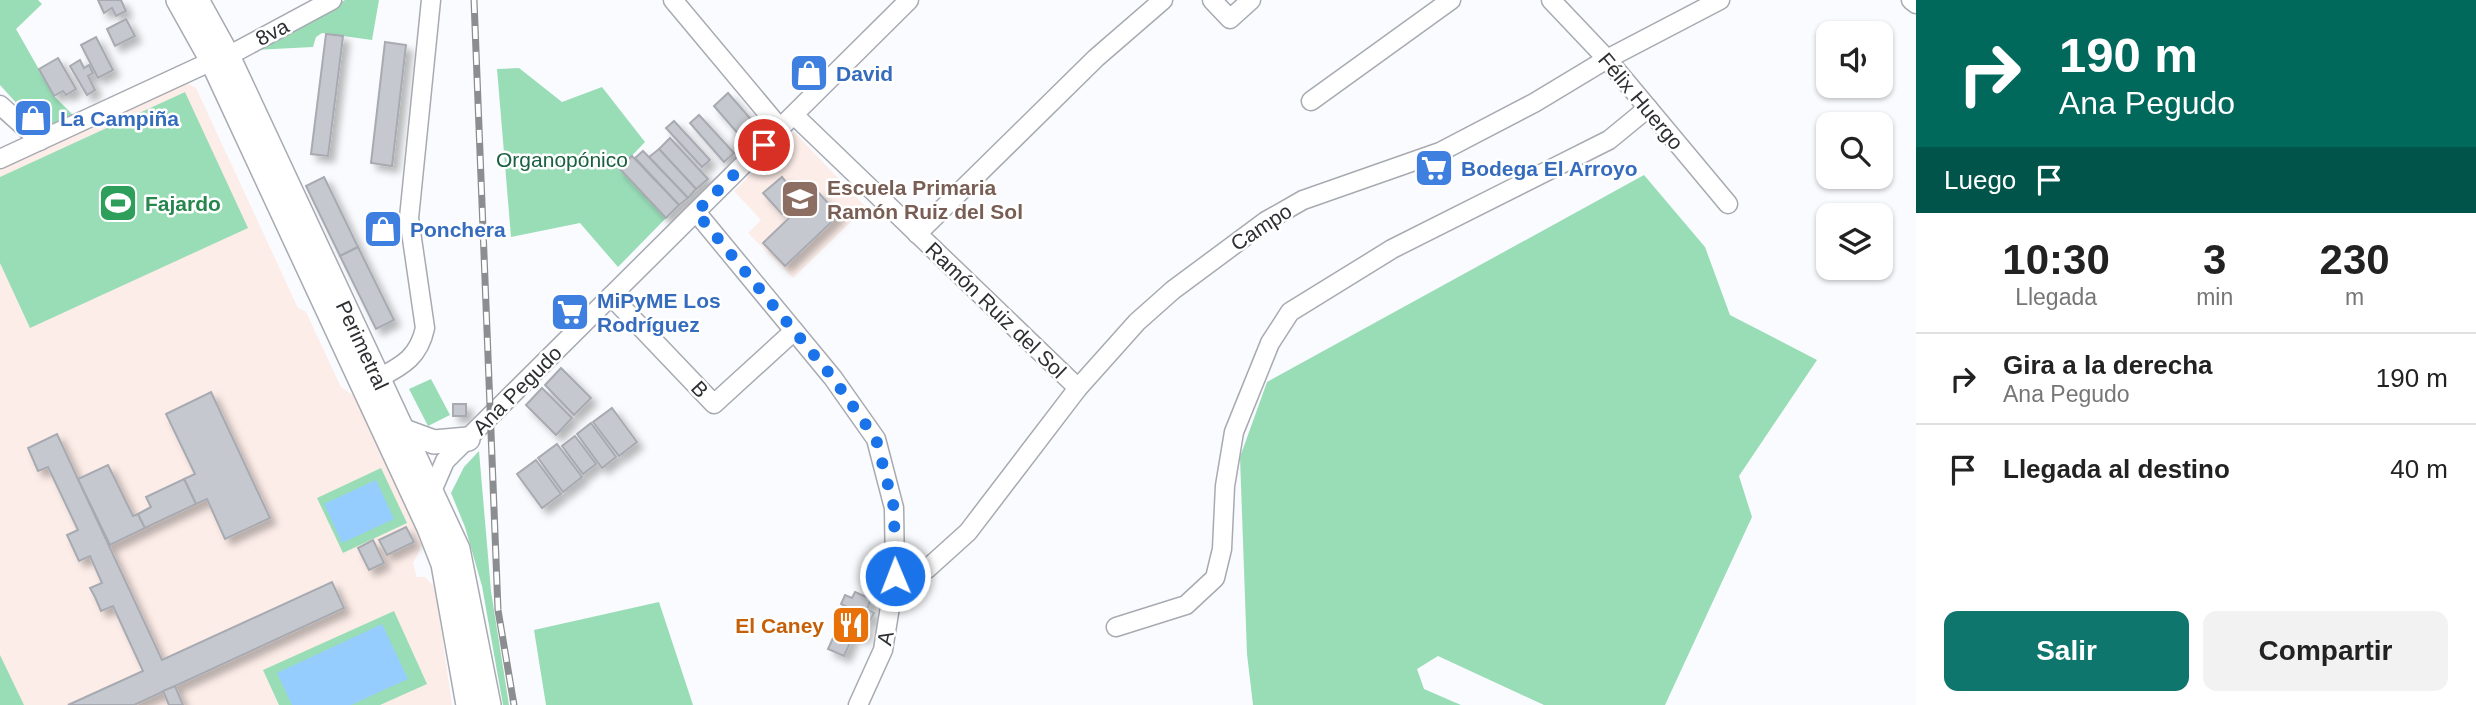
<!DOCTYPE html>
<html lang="es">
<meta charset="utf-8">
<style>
:root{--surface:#fff;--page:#f2f2f2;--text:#222;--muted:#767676;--line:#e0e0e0;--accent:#0f766e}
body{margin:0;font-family:Arial,sans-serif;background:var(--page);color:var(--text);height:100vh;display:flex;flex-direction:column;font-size:26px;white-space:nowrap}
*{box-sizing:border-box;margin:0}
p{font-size:23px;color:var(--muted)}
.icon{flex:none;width:38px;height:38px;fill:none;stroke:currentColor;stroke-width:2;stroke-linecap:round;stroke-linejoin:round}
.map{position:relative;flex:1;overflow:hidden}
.panel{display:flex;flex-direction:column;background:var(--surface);width:560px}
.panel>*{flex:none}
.banner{background:#00695c;color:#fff;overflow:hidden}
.controls{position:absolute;left:1816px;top:21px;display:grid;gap:14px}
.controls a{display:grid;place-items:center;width:77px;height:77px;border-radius:14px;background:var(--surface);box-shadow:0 2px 5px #0004;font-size:35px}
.pin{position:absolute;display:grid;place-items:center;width:60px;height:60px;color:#fff;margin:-30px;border:4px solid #fff;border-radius:50%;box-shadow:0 2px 7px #0007}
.me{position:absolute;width:77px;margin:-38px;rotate:359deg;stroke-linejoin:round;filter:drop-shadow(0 0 5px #0008)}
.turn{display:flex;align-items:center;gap:24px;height:147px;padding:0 28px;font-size:32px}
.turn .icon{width:91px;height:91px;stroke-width:2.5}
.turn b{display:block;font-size:49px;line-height:60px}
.then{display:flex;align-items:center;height:66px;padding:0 28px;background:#0003;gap:14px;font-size:26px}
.eta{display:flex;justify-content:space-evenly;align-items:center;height:119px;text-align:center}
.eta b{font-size:42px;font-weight:700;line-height:49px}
.primary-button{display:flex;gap:14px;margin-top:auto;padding:14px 28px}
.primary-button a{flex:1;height:80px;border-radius:14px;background:var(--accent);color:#fff;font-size:28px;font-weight:700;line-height:80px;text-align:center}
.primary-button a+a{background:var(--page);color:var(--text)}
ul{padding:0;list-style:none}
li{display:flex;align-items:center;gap:21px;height:91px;padding:0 28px;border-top:2px solid var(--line)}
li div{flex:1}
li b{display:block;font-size:26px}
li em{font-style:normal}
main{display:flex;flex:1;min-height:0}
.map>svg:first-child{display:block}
.education{fill:#fdede8}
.green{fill:#99ddb7}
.water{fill:#96cdff}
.building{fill:#c5c9cf;stroke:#a7aab1;stroke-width:2;filter:url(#shadow)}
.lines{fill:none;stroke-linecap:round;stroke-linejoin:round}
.minor-casing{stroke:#a7aab1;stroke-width:21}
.major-casing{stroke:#a7aab1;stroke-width:26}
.minor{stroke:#fff;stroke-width:18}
.major{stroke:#fff;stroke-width:23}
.rail-casing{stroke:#8c8d90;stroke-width:7}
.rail{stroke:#fff;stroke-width:4.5;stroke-dasharray:13;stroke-linecap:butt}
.route{stroke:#1a73e8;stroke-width:12;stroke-dasharray:0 21.6}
.labels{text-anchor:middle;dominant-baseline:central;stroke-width:5;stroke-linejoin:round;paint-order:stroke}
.street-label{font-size:21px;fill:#2e2f32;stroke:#fff}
.shop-label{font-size:21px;font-weight:bold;fill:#366cbe;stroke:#fff;text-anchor:start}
.park-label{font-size:21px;fill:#1b6040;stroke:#fff}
.education-label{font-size:21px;font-weight:bold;fill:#785e54;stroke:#fff;text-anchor:start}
.leisure-label{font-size:21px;font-weight:bold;fill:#27864d;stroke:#fff;text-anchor:start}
.food-label{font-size:21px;font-weight:bold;fill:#c56008;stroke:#fff;text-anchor:end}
</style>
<main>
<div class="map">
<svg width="1916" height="705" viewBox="0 0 1916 705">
<defs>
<filter id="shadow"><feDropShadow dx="6" dy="6" stdDeviation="3.5" flood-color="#0004"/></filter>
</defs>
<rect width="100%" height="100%" fill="#fafbfe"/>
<g class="education">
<path d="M181 80 196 88 298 308 306 312 341 387 357 398 424 542 413 563 417 577H425L435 587 452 705H0V164Z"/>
<path d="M794 132 866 207 793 278 748 233 761 220 734 191Z"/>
</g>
<g class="green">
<path d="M0 0H38L42 4 16 29 54 96 73 115 58 123 38 127 0 85Z"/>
<path d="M345 0H379L372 40 322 33 316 37 313 47 254 50Z"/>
<path d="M519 68 562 102 602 87 645 142 619 169 666 218 618 267 580 223 511 237 497 69Z"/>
<path d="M185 92 248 228 30 328 0 263V177Z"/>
<path d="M1644 175 1705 247 1730 315 1817 360 1739 476 1752 517 1665 705H1544L1438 656 1417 669 1424 689 1461 705H1253L1247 654 1240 457 1267 382Z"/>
<path d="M431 379 450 415 428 426 409 389Z"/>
<path d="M479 451 491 591 509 705H503L482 586 465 527 451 493 464 467Z"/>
<path d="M381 468 407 523 343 553 317 498Z"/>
<path d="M659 602 693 705H546L534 630Z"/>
<path d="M394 611 427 684 380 705H279L263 670Z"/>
<path d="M0 655 24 705H0Z"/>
</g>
<g class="water">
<path d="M376 480 394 519 342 543 324 504Z"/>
<path d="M382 624 408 679 351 705H292L277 673Z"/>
</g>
<g class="building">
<path d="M98 0H121L126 11 116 16 112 8 104 13Z"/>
<path d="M126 19 135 36 115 46 107 29Z"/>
<path d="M326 34 343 36 328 156 311 154Z"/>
<path d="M96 37 113 70 98 78 81 45Z"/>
<path d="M385 42 406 45 392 166 371 163Z"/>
<path d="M58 58 76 89 66 95 63 91 54 96 39 69Z"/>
<path d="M80 60 84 68 89 65 93 73 88 76 95 90 87 95 70 66Z"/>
<path d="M728 93 755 124 741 137 714 106Z"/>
<path d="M699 115 734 153 724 162 690 123Z"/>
<path d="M674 121 710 160 702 167 666 128Z"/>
<path d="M670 138 708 179 696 189 659 149Z"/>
<path d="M659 149 696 189 688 198 649 157Z"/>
<path d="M643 151 688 198 679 205 635 158Z"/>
<path d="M632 156 679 205 666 218 619 168Z"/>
<path d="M324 177 358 247 340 256 306 186Z"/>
<path d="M782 177 799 198 782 214 763 193Z"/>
<path d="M817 191 839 215 785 266 763 243Z"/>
<path d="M358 247 394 320 376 329 340 256Z"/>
<path d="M561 368 591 398 574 415 545 385Z"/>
<path d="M542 388 572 418 556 435 526 405Z"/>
<path d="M211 392 270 518 225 539 207 499 196 504 184 479 195 474 166 414Z"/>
<rect x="453" y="404" width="13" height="12"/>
<path d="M612 408 637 442 619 456 593 422Z"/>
<path d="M591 423 616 457 602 468 577 434Z"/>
<path d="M57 434 162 660 332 582 344 608 134 705H68L143 671 113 606 101 611 95 597 90 588 102 583 90 556 79 561 67 535 78 530 48 467 38 471 28 448Z"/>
<path d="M575 436 596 464 583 474 562 446Z"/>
<path d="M557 444 582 477 563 492 538 458Z"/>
<path d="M536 460 561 494 542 508 517 474Z"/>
<path d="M108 465 133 516 138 514 145 528 110 545 78 479Z"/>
<path d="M184 479 196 504 145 528 138 514 151 507 146 497Z"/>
<path d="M406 527 414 542 387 555 379 540Z"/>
<path d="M373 540 384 563 369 570 358 548Z"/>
<path d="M855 592 871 599 867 609 874 613 869 623 860 619 859 623 868 627 863 638 854 634 844 656 828 649 847 607 841 604 845 595 852 598Z"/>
<path d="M175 686 183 705H169L163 691Z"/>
</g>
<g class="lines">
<g class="minor-casing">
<g id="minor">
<path d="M673 0 780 128"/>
<path d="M1212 0 1230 19 1251 0"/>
<path d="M1551 0 1607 59 1728 204"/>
<path d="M1911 0 1916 4"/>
<path d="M1311 101 1451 0"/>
<path d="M0 105 40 141"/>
<path d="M794 115 1078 388"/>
<path d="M0 159 212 61 228 56 332 0"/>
<path d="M696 212 833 378 876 439 894 508 895 576 883 650 858 705"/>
<path d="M917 234 1096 58 1163 0"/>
<path d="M611 296 714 404 794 331"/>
<path d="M379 378C404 365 419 356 425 328L409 218 431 0"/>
<path d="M432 491 445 461 909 0"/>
<path d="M895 576 927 569 968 532 1078 388 1137 322 1173 290 1266 221 1303 200 1440 152 1534 103 1607 59 1720 0"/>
<path d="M1116 627 1186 605 1215 578 1222 549 1225 486 1234 432 1270 343 1290 312 1392 249 1609 140 1648 108"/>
</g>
</g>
<g class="major-casing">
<g id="major">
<path d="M178 0 212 61 429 528 443 564 468 705"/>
<path id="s1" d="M197 0 228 56 458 549 489 705"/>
<path d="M404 431 434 442 468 439"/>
</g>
</g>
<use href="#minor" class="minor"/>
<use href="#major" class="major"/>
<g class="rail-casing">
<path id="rail" d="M474 0 498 610 514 705"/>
</g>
<use href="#rail" class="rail"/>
</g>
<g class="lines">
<path class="route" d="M764 145 696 212 833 378 876 439 894 508 895 576"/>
</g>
<defs>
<g id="shop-square" transform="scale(2.0125)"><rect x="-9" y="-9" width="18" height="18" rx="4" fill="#3f7fe0" stroke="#fff"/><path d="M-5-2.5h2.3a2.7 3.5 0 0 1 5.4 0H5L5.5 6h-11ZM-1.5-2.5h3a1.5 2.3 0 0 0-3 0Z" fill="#fff"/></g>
<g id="supermarket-square" transform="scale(2.0125)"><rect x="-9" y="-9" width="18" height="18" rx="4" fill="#3f7fe0" stroke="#fff"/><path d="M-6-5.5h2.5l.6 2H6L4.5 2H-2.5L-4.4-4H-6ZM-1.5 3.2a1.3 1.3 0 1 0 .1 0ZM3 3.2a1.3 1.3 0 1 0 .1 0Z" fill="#fff"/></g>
<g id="school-square" transform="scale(2.0125)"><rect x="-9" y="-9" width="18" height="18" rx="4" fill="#8d6e63" stroke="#fff"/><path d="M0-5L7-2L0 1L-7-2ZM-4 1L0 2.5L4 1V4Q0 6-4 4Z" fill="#fff"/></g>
<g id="stadium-square" transform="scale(2.0125)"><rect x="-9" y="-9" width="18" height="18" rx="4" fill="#2e9e5b" stroke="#fff"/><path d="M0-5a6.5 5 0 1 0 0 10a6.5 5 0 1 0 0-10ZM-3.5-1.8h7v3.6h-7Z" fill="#fff"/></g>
<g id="restaurant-square" transform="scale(2.0125)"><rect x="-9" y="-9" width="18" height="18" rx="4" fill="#e8710a" stroke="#fff"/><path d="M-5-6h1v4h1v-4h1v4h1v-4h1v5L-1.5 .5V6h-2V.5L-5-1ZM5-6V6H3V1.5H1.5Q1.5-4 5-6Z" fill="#fff"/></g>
</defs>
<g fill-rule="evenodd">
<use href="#shop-square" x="809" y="73"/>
<use href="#shop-square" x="33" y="118"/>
<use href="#supermarket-square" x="1434" y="168"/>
<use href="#school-square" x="800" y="199"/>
<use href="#stadium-square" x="118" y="203"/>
<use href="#shop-square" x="383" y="229"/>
<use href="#supermarket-square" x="570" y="312"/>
<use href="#restaurant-square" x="851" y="625"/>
</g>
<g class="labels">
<g class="street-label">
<text transform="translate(272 32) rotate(-28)">8va</text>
<text transform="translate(1641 101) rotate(50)">Félix Huergo</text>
<text transform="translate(1261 227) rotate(-33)">Campo</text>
<text transform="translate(996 310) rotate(44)">Ramón Ruiz del Sol</text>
<text stroke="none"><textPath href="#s1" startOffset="383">Perimetral</textPath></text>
<text transform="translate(700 389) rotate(47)">B</text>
<text transform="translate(517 390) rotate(-45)">Ana Pegudo</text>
<text transform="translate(885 638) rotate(-77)">A</text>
</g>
<g class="shop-label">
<text x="836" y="73">David</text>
<text x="60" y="118">La Campiña</text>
<text x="1461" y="168">Bodega El Arroyo</text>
<text x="410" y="229">Ponchera</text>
<text x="597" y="300">MiPyME Los<tspan x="597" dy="24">Rodríguez</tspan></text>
</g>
<g class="park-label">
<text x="562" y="159">Organopónico</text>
</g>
<g class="education-label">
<text x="827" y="187">Escuela Primaria<tspan x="827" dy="24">Ramón Ruiz del Sol</tspan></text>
</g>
<g class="leisure-label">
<text x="145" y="203">Fajardo</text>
</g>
<g class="food-label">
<text x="824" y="625">El Caney</text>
</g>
</g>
</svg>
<div class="controls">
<a><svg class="icon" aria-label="sound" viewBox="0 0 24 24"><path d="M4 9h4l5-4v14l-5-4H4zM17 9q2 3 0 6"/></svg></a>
<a><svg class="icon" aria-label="search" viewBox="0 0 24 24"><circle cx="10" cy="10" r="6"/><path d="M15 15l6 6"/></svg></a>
<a><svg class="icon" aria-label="layers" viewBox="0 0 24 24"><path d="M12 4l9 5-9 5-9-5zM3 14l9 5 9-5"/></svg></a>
</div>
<div class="pin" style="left:764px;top:145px;background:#d93025"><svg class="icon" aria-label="arrive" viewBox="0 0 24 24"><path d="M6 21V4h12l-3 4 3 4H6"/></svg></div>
<svg class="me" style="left:895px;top:576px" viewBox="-20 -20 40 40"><circle r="17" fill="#1a73e8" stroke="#fff" stroke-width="3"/><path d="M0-11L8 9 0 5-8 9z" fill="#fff"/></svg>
</div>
<section class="panel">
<div class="banner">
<div class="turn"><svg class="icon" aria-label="right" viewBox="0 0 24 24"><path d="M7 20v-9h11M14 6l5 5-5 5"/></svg><div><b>190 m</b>Ana Pegudo</div></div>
<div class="then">Luego<svg class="icon" aria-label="arrive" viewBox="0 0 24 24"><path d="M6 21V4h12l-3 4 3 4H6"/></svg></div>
</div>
<div class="eta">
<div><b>10:30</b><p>Llegada</p></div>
<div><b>3</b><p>min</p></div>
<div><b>230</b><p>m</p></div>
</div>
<ul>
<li><svg class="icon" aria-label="right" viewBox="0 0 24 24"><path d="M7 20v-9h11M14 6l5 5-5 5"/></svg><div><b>Gira a la derecha</b><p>Ana Pegudo</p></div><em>190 m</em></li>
<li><svg class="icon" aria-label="arrive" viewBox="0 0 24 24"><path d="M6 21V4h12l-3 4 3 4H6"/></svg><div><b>Llegada al destino</b></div><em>40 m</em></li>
</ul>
<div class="primary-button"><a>Salir</a><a>Compartir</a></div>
</section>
</main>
